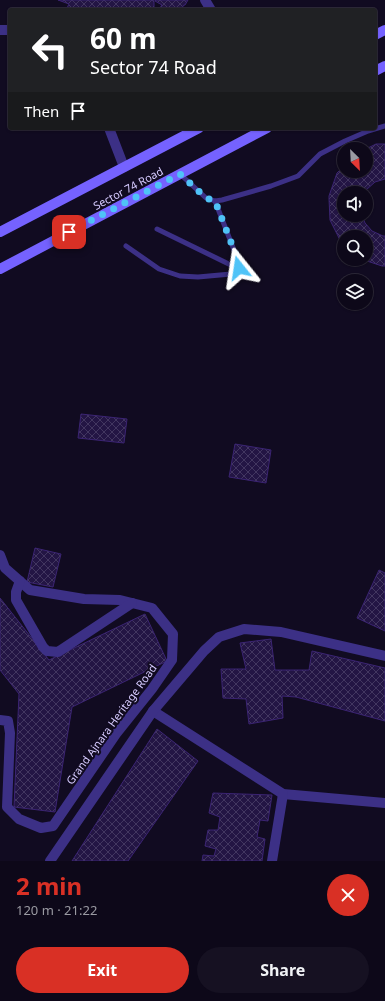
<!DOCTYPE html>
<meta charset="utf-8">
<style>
:root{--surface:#0d0819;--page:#161122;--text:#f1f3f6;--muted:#9a9aa2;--line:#2d2938;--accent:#d93025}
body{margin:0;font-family:"Noto Sans",sans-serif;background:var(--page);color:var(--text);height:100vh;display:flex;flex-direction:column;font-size:15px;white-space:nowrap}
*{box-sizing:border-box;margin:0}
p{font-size:13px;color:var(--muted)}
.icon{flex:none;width:22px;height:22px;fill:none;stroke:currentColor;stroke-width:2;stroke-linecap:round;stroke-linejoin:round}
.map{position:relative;height:861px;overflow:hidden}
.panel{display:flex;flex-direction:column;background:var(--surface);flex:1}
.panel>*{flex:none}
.top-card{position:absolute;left:8px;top:8px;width:369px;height:122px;border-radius:4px;box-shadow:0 1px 3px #0004,0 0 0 1px var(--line);background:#202124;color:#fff;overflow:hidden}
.needle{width:26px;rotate:156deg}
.tools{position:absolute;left:337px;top:142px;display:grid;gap:8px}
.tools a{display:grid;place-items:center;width:36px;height:36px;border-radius:50%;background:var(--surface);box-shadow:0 1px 3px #0004,0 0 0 1px var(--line);font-size:20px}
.pin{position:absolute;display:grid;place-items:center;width:34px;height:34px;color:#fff;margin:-17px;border-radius:8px;box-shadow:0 2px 6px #0006}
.me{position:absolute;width:44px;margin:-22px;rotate:345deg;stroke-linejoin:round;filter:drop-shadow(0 0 3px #0008)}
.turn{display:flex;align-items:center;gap:14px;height:84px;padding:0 16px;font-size:18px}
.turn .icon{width:52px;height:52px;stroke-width:2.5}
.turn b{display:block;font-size:28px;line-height:34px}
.then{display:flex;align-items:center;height:38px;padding:0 16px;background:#0003;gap:8px;font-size:15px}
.round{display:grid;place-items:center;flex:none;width:42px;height:42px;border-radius:21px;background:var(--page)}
.overview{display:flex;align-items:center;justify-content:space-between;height:68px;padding:0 16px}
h1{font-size:24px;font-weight:700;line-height:30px;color:var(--accent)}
.primary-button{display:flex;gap:8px;margin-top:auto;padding:8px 16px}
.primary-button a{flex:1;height:46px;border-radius:24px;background:var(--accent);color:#fff;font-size:16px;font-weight:700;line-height:46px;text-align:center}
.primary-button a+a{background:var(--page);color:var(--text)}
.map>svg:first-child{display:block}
.building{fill:url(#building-cross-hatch);stroke:#3b2473}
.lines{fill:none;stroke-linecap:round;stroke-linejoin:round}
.lane{stroke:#3c3086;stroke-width:5}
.street{stroke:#3c3086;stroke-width:10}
.secondary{stroke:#7562ff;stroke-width:10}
.route{stroke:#4fc3f7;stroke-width:7;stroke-dasharray:0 12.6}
.labels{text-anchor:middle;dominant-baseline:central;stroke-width:4;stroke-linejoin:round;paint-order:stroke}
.street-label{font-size:11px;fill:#d6cbff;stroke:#110b21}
</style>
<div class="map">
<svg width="385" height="861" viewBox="0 0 385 861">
<defs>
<pattern id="building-cross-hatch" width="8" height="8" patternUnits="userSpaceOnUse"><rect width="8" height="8" fill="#231544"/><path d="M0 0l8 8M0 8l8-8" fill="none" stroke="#423660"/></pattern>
</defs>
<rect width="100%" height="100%" fill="#110b21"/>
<g class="building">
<path d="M58 0H154V8L159 9 162 5 155 1 156 0H188L185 5H184L181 9 178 8 174 10H66L69 4Z"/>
<path d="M376 144H385V179L375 182 366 190 365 193H344V215H362L365 223 372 231 383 236H385V266H382L361 259H366V237H344V245L341 242 330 220 329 199V196L337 173 344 166V171H366V149Z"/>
<path d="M81 414 127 419 124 443 78 438Z"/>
<path d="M235 444 271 450 266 483 229 477Z"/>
<path d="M35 548 61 554 53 587 27 582Z"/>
<path d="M379 570 385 573V631L357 618Z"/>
<path d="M0 598 49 660 145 614 167 661 72 707 55 812 14 807 19 694 0 670Z"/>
<path d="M271 639 275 670H309L312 651 385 668V721L296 697 282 696 283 718 249 724 246 699 223 698 221 669H246L240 643Z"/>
<path d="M157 729 198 761 128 861H72Z"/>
<path d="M213 793 272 795 268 821 260 820 257 837 265 839 262 861H202L203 855 214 856 216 849 205 846 208 830H218L220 817 209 813Z"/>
</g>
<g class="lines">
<g class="lane">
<path d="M180 174 206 198 215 201 222 200 271 186 298 176 320 154 345 141 368 131 385 126"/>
<path d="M157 229 239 269"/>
<path d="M126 246 159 269 180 276 198 277 231 274C237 272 239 269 239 263L215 201"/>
</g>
<g class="street">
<path d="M205 0 211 10"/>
<path d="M0 30H10"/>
<path d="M109 128 124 167"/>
<path d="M0 555 5 568 30 590 84 599 120 600 152 608 173 634 172 660 152 689 116 734 53 826 41 828 19 819 7 807 10 733 8 721 0 720"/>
<path d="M20 581 16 592V600L43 647 47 651 58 652 132 603"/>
<path d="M153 711 283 794 385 803"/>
<path d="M50 861 153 711 204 651 219 637 244 629 281 632 385 656"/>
<path d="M272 861 283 794"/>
</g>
<g class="secondary">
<path d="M375 35 385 30"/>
<path d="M375 71 385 66"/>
<path d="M0 232 199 128"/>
<path d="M0 269 267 128"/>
</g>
</g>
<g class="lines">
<path class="route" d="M69 232 180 174 206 198 215 201 239 263V268"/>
</g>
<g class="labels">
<g class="street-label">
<text transform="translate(128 188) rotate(-28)">Sector 74 Road</text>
<text transform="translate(111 724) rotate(-54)">Grand Ajnara Heritage Road</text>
</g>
</g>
</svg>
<div class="tools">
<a><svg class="needle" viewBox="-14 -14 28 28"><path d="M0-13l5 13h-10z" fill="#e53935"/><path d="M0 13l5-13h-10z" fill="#9a9aa2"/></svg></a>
<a><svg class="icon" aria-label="sound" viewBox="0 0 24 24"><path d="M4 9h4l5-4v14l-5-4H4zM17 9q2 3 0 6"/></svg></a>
<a><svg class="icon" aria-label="search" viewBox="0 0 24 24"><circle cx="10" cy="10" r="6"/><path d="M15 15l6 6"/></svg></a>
<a><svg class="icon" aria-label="layers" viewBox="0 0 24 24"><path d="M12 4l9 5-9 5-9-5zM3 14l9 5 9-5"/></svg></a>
</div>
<div class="pin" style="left:69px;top:232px;background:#d93025"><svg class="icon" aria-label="arrive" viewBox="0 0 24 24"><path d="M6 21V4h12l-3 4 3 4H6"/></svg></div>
<svg class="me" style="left:239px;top:268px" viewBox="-20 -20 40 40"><path d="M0-17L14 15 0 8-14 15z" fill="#4fc3f7" stroke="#fff" stroke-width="4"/></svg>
<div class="top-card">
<div class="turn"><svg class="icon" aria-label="left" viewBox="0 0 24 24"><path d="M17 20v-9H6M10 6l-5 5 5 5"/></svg><div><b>60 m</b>Sector 74 Road</div></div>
<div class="then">Then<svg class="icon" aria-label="arrive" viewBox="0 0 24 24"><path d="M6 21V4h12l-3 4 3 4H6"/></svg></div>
</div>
</div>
<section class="panel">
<div class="overview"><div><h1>2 min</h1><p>120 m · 21:22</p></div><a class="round" style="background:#d93025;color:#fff"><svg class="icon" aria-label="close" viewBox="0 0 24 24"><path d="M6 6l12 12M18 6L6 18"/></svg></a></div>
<div class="primary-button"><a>Exit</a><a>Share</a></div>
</section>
